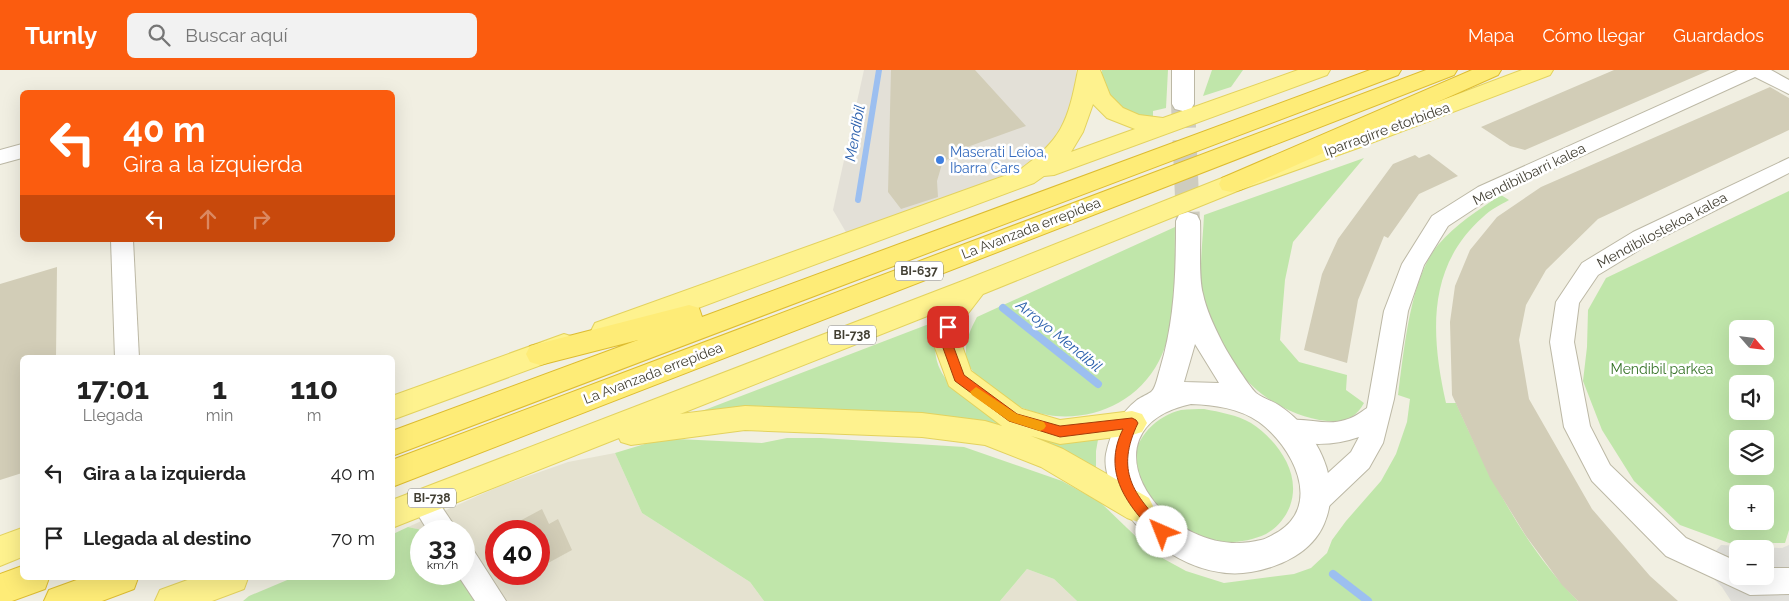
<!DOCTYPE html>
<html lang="es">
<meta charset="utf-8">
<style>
:root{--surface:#fff;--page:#f2f2f2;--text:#222;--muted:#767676;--accent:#fb5c0f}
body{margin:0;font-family:Raleway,sans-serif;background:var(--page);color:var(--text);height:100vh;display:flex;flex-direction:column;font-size:19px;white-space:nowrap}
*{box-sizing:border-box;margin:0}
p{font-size:16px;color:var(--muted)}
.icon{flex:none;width:28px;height:28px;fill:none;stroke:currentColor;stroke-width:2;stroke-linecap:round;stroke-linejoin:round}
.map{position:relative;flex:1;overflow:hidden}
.sheet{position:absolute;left:20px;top:285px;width:375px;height:225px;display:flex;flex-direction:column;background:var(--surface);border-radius:8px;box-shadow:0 5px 20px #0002}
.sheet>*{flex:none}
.top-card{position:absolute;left:20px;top:20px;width:375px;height:152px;border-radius:8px;box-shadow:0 5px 20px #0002;background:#fb5c0f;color:#fff;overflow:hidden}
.needle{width:32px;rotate:118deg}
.tools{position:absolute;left:1729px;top:250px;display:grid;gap:10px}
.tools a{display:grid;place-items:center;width:45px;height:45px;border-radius:8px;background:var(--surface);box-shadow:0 5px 20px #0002;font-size:25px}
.speed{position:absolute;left:410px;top:450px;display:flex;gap:10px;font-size:25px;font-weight:700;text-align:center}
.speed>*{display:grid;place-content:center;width:65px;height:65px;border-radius:50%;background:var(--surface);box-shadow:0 5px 20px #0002;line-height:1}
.speed small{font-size:12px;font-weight:400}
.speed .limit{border:8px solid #d22;background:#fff;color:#111}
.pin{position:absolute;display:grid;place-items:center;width:42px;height:42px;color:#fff;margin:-21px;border-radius:10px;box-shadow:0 2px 8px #0006}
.me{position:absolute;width:55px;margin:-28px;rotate:316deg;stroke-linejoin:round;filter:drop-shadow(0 0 4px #0008)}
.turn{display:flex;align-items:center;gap:18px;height:105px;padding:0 20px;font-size:22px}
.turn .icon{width:65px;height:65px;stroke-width:2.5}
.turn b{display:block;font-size:35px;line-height:42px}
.lanes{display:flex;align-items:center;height:48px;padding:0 20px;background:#0003;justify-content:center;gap:25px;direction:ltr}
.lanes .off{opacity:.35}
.eta{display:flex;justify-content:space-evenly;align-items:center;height:85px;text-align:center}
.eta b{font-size:30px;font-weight:700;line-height:35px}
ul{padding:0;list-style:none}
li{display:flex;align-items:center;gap:15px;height:65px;padding:0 20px}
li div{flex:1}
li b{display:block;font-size:19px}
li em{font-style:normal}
header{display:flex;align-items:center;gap:30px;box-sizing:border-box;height:70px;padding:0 25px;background:var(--accent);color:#fff}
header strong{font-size:24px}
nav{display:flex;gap:28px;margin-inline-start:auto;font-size:18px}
.search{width:350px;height:45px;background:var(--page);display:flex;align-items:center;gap:12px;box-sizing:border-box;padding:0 18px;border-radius:8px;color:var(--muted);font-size:19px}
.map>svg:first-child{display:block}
.residential{fill:#e5e2d0;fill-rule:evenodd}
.industrial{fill:#e3e0d7}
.green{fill:#c0e6aa;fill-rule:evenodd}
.parking{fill:#e1e0db;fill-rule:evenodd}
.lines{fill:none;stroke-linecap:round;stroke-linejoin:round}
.stream-far1{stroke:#9cbff0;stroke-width:6}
.stream{stroke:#9cbff0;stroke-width:8}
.building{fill:#d2cdb7}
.tertiary-tunnel{stroke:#ceccbf;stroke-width:24;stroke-dasharray:24 12;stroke-linecap:butt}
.minor-casing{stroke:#bcb8a5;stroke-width:2}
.tertiary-casing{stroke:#bcb8a5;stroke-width:2}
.primary-casing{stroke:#e3d25e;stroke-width:2}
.trunk-casing{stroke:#ddbc30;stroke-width:2}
.minor{fill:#fff;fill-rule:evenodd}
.tertiary{fill:#fff;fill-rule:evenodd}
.primary{fill:#fef28e;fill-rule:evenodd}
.trunk{fill:#feec77;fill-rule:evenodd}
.route{fill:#fb5c0f;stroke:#a33c0a}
.slow{fill:#f59e0b}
.shop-dot{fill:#3f7fe0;stroke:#fff;stroke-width:2}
.labels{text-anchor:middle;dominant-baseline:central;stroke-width:5;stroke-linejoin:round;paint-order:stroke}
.shield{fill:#fff;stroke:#7b7970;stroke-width:1}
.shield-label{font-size:12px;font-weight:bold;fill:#423f33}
.street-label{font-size:14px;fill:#423f33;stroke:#fff}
.shop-label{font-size:14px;fill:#366cbe;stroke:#fff;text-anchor:start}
.park-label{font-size:14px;fill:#367327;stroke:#fff}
.water-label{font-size:15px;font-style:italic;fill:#2d61ad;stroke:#fff}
</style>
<header>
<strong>Turnly</strong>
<div class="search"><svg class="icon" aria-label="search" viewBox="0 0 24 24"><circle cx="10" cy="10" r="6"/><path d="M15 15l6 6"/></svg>Buscar aquí</div>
<nav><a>Mapa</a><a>Cómo llegar</a><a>Guardados</a></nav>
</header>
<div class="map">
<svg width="1789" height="531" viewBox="0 0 1789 531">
<rect width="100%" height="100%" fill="#f1efe2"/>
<g class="residential">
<path d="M615 383 642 443 750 512 764 531H476L457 504H464V461H427L408 457 500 416 568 392ZM496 461H539V504H496Z"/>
<path d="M1027 499 1054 509 1077 531H1000Z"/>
</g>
<path class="industrial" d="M864 0H1076L1077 14 1063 65 1030 94 939 132 847 164 833 140Z"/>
<g class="green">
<path d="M1102 0H1168L1166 38 1153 41V48C1125 47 1101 29 1102 0Z"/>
<path d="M1212 0H1243L1231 17 1203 26Z"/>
<path d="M1364 88 1293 172 1285 210 1280 270 1299 292 1347 305 1346 320 1364 333C1356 348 1344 353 1327 351 1275 345 1231 306 1213 257 1208 245 1201 227 1201 213 1200 191 1203 167 1204 145Z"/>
<path d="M1789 121V460L1785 473H1729L1680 455 1634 411 1602 360 1583 311 1587 277 1588 240 1606 208ZM1738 259H1765V286H1738ZM1738 314H1765V341H1738ZM1738 369H1765V396H1738ZM1738 424H1765V451H1738Z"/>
<path d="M1501 125 1509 130C1500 135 1490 140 1483 147 1426 197 1431 266 1446 333H1456C1488 404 1522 474 1578 531H1077L1054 509 1027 499 1000 531H764L750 512 642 443 615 383 648 373 677 369 762 373 787 368H821L964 377 1062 411 1100 432 1153 483 1186 501 1224 513 1294 504 1311 498 1327 483 1332 470 1346 451 1381 411 1396 384 1407 352 1410 329 1398 325C1404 281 1410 208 1438 175 1456 154 1478 140 1501 125Z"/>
<path d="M1175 157C1174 200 1180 251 1159 291 1125 356 1037 364 985 314 977 306 967 297 966 286 965 271 970 260 977 247Z"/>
<path d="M942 249C924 292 944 313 978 338 986 344 998 354 1007 356 1036 362 1069 361 1099 364L1096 381V398L1046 376 694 344Z"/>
<path d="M1204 339C1220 342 1237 345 1251 353 1277 370 1302 403 1290 436 1286 447 1277 458 1266 464 1234 479 1190 473 1164 449 1157 442 1152 431 1147 423 1144 417 1137 410 1136 404 1128 374 1154 346 1181 340 1189 339 1197 339 1204 339Z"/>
<path d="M408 457 427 461H421V504H457L476 531H243L249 526 292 508H392L393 464Z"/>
</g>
<path class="parking" d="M1721 475 1782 478 1789 475V531H1731L1722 517 1704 499 1714 483ZM1738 479H1765V506H1738Z"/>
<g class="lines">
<path class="stream-far1" d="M858 130 879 0"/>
<g class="stream">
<path d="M1003 238 1098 314"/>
<path d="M1333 504 1368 531"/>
</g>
</g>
<g class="building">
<path d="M891 0H975L1026 56 959 80 942 94 937 111 938 127 901 139 888 122Z"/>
<path d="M1614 0H1710L1525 80 1510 76 1481 57Z"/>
<path d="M1770 17 1789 28V60L1598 149 1546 200 1526 235 1519 270 1529 329 1592 439 1650 506 1678 531H1578L1562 515 1526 466 1490 408 1452 325 1450 252 1455 216 1470 180 1497 147 1541 117Z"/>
<path d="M1429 84 1458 106 1419 124 1388 168 1384 166 1358 230 1347 293 1304 280 1322 204 1338 169 1393 94 1415 85 1419 88Z"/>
<path d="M57 197 56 288H22V403L0 410V214Z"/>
<path d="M542 439 549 454 558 449 572 480 539 498V461H501Z"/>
</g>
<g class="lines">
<path class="tertiary-tunnel" d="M1183 34 1188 151"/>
<g class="minor-casing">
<g id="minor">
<path d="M1738 0H1771L1789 10V24L1755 7 1492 127 1448 156 1424 195 1408 241 1394 329 1383 373 1369 398 1327 438 1317 442 1307 438 1304 430 1307 422 1351 382 1359 367C1334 376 1306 376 1281 368L1277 360 1281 352C1302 345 1324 357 1345 350 1353 348 1360 343 1367 338L1384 241 1402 194 1432 146 1478 117Z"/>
<path d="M22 74V88L0 94V80Z"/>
<path d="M1789 88V103L1649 174 1598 205 1579 233 1574 272 1590 356 1610 395 1686 468 1738 492V506H1765V498H1789V524L1750 525 1666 486 1592 411 1564 357 1550 272 1556 232 1582 193 1633 162Z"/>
<path d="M111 170H133L139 288H115Z"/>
<path d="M423 420 433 424 458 461H428L410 432 413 424Z"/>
<path d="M464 477 474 481 506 531H475L457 504H464Z"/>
</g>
</g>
<g class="tertiary-casing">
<g id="tertiary">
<path d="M1172 0H1194V34L1191 39 1183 41 1175 39 1172 34Z"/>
<path d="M1188 142 1197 145 1200 151C1201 171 1198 206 1203 224 1206 239 1214 256 1221 270 1226 281 1248 315 1256 323 1262 328 1273 331 1280 336 1317 361 1343 410 1324 454 1312 482 1281 497 1251 502 1196 512 1134 468 1113 419 1108 409 1104 396 1106 384 1110 364 1120 343 1137 330 1141 327 1149 324 1152 321 1156 317 1158 305 1160 299 1175 249 1176 203 1176 151L1179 145ZM1195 274 1219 313 1184 312ZM1191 334C1215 335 1239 338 1259 352 1292 376 1323 434 1278 462 1272 465 1267 469 1261 470 1166 495 1074 359 1191 334Z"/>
</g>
</g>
<g class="primary-casing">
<g id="primary">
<path d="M1078 0H1100L1110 25 1123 38 1139 45 1163 48 1298 0H1330L1327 5 1054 105 1044 106 1034 113 615 269 605 272 595 269 591 261 595 253 1018 101C1062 70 1068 52 1078 0ZM1093 34 1107 48 1135 59 1071 82 1083 62Z"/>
<path d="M1522 0H1553L1550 5 1358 78 1240 120 983 224 963 250 959 267 971 301 1022 339 1060 350 1132 341 1142 344 1147 353 1142 362 1132 365 1060 374 1031 366 1063 379 1149 428 1154 438 1149 448 1138 452 1127 448 1041 397 985 375 922 367 745 360 631 375 621 372 619 368 392 458V430L965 210 1222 108 1342 68ZM940 241 931 267 949 316 1002 356 985 351 922 343 745 336 680 344Z"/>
<path d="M564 264 574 267 578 275 574 283 392 350V326Z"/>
<path d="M22 458V487L0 496V466Z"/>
<path d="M193 508H248L244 519 212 531H155L160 520Z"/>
</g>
</g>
<g class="trunk-casing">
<g id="trunk">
<path d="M1370 0H1401L1398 5 392 386V361L638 270 540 295 530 292 526 284 530 276 689 235 699 238 702 247Z"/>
<path d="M1426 0H1457L1454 5 392 417V390Z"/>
<path d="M1472 0H1501L1498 5 1240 120 1231 122 1222 120 1219 114 1222 108Z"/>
<path d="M22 496V508H49L45 519 12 531H0V504Z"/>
<path d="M82 508H138L134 519 102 531H44L49 520Z"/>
</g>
</g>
<use href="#minor" class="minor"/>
<use href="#tertiary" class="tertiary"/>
<use href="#primary" class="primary"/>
<use href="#trunk" class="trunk"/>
</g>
<path class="route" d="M948 253 953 257 950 267 964 305 1017 344 1060 356 1132 348 1136 350 1138 353C1115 401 1133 424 1166 458L1168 462 1166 466H1157C1128 436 1101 403 1123 359L1060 367 1009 351 955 311 939 267 944 254Z"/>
<path class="slow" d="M976 317 1017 344 1044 352 1046 356 1044 359 1040 361 1009 351 972 325 970 322Z"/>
<circle class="shop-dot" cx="940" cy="90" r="5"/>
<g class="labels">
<g class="shield">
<rect x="895" y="191.5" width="48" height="19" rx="4"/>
<rect x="828" y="255.5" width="48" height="19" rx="4"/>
<rect x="408" y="418.5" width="48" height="19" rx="4"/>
</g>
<g class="shield-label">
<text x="919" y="201">BI-637</text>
<text x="852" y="265">BI-738</text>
<text x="432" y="428">BI-738</text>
</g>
<g class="street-label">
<text transform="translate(1387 59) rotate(-20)">Iparragirre etorbidea</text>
<text transform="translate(1529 104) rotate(-26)">Mendibilbarri kalea</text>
<text transform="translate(1031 158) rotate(-21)">La Avanzada errepidea</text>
<text transform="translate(1662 160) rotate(-28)">Mendibilostekoa kalea</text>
<text transform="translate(653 303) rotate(-21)">La Avanzada errepidea</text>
</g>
<g class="shop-label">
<text x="950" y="82">Maserati Leioa,<tspan x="950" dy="16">Ibarra Cars</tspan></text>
</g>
<g class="park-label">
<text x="1662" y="299">Mendibil parkea</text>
</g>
<g class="water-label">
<text transform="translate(855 63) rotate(-80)">Mendibil</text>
<text transform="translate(1059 266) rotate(39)">Arroyo Mendibil</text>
</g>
</g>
</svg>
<div class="tools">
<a><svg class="needle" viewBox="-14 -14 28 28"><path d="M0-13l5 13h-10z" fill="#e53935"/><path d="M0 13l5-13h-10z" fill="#767676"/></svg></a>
<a><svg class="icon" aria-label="sound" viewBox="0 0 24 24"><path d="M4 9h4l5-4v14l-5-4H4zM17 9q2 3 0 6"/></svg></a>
<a><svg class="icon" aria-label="layers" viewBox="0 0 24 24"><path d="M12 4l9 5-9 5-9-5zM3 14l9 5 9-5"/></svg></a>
<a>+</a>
<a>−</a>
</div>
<div class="speed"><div>33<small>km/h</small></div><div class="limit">40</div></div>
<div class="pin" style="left:948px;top:257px;background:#d93025"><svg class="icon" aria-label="arrive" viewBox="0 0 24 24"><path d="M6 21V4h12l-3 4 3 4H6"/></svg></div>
<svg class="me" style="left:1162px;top:462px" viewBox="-20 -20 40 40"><circle r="19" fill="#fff"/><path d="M0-13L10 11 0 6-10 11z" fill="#fb5c0f"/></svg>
<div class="top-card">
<div class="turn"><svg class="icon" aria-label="left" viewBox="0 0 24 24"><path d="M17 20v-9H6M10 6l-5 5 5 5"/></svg><div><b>40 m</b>Gira a la izquierda</div></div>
<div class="lanes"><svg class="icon" aria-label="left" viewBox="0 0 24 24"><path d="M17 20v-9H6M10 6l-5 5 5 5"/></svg><svg class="icon off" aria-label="ahead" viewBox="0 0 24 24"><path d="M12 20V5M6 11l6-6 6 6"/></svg><svg class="icon off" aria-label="right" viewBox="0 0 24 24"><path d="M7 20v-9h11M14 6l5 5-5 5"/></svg></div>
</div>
<section class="sheet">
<div class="eta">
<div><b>17:01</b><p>Llegada</p></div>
<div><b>1</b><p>min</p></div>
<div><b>110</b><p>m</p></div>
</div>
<ul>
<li><svg class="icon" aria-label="left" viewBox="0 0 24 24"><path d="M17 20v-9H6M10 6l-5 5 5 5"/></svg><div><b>Gira a la izquierda</b></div><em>40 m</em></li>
<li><svg class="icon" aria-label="arrive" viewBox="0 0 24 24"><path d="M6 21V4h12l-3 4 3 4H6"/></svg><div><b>Llegada al destino</b></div><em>70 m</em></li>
</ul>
</section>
</div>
